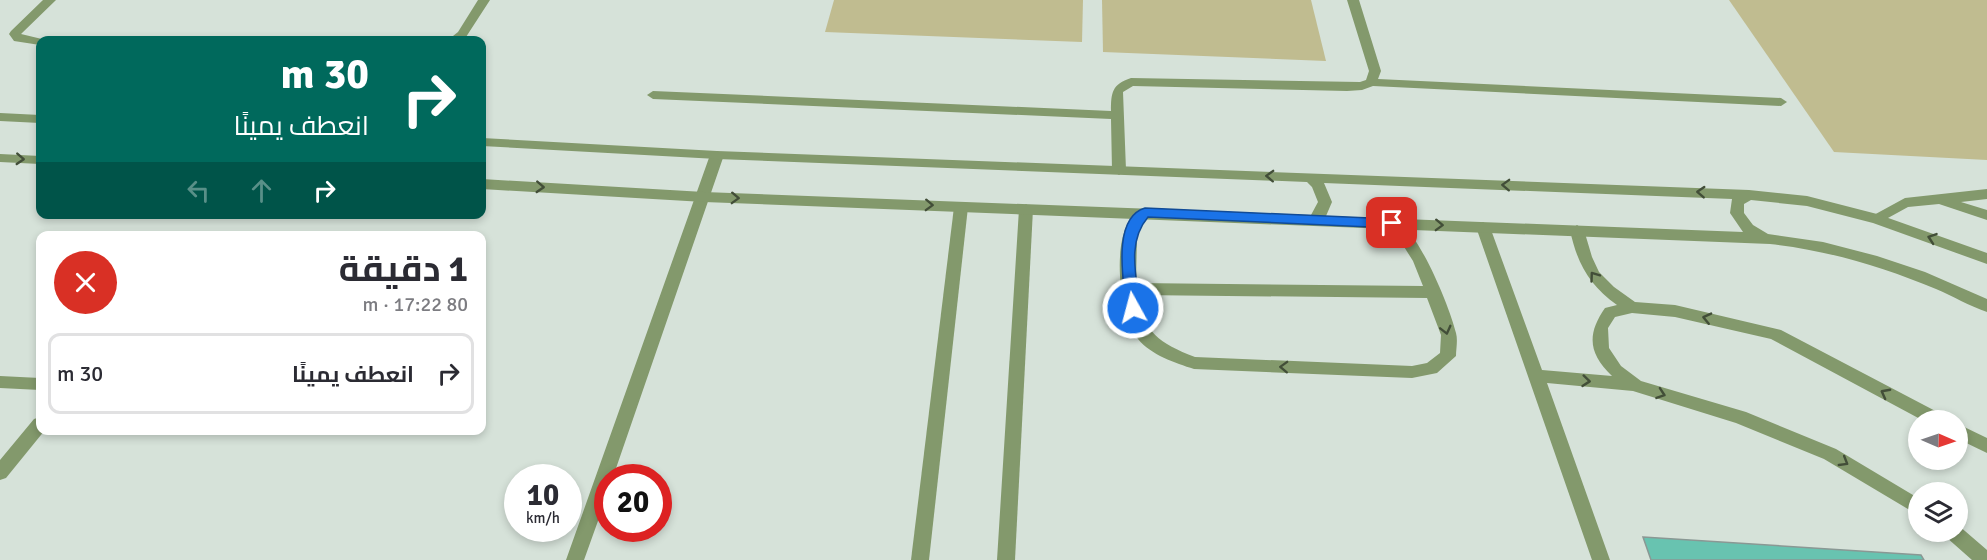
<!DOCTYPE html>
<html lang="ar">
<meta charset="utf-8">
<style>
:root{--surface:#fff;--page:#f2f2f3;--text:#2b2b33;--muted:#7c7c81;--line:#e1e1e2}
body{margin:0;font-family:Signika,Cairo,sans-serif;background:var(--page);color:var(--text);direction:rtl;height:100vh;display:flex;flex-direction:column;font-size:22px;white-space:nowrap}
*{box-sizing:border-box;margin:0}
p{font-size:20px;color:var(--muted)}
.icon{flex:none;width:33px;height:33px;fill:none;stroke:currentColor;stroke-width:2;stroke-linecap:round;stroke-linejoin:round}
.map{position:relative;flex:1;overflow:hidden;direction:ltr}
.side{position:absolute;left:36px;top:231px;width:450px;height:204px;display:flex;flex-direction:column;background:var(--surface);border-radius:12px;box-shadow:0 3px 9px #0003;direction:rtl}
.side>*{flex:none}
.hud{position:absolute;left:36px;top:36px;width:450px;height:183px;border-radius:12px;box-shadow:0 3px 9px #0003;direction:rtl;background:#00695c;color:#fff;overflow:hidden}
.needle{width:39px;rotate:92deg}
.buttons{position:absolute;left:1908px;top:410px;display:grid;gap:12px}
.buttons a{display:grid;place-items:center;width:60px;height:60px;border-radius:50%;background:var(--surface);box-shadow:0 3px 9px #0003;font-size:30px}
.speed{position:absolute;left:504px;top:464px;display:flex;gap:12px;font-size:30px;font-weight:700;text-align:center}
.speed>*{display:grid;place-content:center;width:78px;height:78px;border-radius:50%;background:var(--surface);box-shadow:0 3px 9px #0003;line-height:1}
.speed small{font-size:15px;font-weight:400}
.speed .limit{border:9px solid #d22;background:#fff;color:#111}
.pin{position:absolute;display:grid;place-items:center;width:51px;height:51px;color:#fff;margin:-26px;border-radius:12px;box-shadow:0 3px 9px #0006}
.me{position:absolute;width:66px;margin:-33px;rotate:353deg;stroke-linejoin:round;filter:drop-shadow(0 0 4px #0008)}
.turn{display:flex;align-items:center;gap:21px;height:126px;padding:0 18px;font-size:27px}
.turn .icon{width:78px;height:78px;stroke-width:2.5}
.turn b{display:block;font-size:42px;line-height:51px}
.lanes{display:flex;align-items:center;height:57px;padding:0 18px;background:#0003;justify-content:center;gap:30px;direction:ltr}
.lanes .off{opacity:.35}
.round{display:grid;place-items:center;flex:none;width:63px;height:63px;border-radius:32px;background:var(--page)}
.head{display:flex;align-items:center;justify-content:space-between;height:102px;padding:0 18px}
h1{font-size:36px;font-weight:700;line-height:45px}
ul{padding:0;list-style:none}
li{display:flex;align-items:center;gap:18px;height:81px;margin:0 12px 9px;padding:0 6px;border:3px solid var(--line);border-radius:12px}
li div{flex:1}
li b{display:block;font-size:22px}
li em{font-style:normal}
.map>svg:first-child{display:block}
.green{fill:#c0bc90}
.building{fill:#68c3b0;stroke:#8a9894;stroke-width:1.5}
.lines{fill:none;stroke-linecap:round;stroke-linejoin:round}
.service{fill:#83996c;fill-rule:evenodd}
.tertiary{fill:#83996c;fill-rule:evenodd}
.oneway{stroke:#424e38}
.route{fill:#1a73e8;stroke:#114b97;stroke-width:1.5}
</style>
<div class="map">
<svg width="1987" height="560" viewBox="0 0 1987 560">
<rect width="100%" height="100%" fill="#d6e2d9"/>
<g class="green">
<path d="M834 0H1083L1082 42 825 32Z"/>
<path d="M1102 0H1311L1326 61 1103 52Z"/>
<path d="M1729 0H1987V160L1834 152Z"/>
</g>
<path class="building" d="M1643 537 1921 555 1924 560H1651Z"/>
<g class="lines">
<g class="service">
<path d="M43 0H56L21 34 46 40H40V45L14 41 9 34 11 31Z"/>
<path d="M478 0H490L466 37 461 40H448L458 32Z"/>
<path d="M1347 0H1359L1381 71 1378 79 1781 98 1787 102 1781 106 1373 86 1362 90 1347 91 1133 86 1123 92 1126 170 1119 175 1112 170 1111 119 653 99 647 95 653 91 1111 111C1111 93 1112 84 1131 78L1360 82 1366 80 1369 71Z"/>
<path d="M717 151 724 155 613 477H608V493L584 560H566L710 155Z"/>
<path d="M1987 189V199L1961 202 1987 210V220L1939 204 1908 207 1877 224 1870 219 1872 216 1905 198Z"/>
<path d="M961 202 968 207 929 560H911L954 207Z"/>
<path d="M1026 204 1033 209 1015 560H997L1019 209Z"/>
<path d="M1145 208 1152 213 1140 228 1137 237 1136 283 1423 286 1413 261 1401 242 1385 223 1392 218C1417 225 1450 308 1456 333 1458 340 1456 349 1456 356L1437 373 1412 378 1194 369C1175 363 1151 355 1138 339 1118 315 1107 219 1145 208ZM1138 295 1427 298 1441 335 1440 353 1427 363 1412 366 1195 357C1159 343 1144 333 1138 295Z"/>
<path d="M1483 222 1490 227 1542 370 1612 376C1588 353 1587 334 1605 308L1617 305C1589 285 1577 263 1570 230L1577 225 1584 230 1592 257 1599 272 1614 287 1635 302 1675 305 1781 330 1943 415 1945 420H1922L1771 339 1675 317 1632 313 1615 317 1608 328 1609 348 1621 366 1641 381 1746 412 1836 449 1918 498V515L1824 459 1736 423 1633 391 1547 383 1610 560H1592L1476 227Z"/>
<path d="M0 376 40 378V390L0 388Z"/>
<path d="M40 417V430H45L6 478 0 480V460L34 419Z"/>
<path d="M1958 424 1987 438V453L1958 439Z"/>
<path d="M1958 525 1987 550V560H1972L1946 537 1943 531H1958Z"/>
</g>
<g class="tertiary">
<path d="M0 113 40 115V123L0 121Z"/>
<path d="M482 138 717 151 1749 190 1807 196 1877 214 1987 253V264L1873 223 1807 206 1751 200 1744 204V213L1753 225 1768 234 1823 242 1877 256 1925 272 1987 299V312C1969 306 1953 296 1936 289 1883 267 1827 250 1770 244L704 202 482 189V179L704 192 1311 215 1318 202 1312 187 1307 182 717 159 482 146ZM1324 183 1732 199 1730 213 1743 232 1326 216 1332 202Z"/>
<path d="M0 154 40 156V164L0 162Z"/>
</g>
</g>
<defs><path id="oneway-chevron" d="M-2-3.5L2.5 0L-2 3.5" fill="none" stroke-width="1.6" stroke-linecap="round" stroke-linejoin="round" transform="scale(1.5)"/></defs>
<g class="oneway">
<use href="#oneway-chevron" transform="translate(20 159) rotate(3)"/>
<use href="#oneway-chevron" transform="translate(1270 176) rotate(-178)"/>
<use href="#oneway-chevron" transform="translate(1506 185) rotate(-178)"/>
<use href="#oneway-chevron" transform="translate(540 187) rotate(3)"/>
<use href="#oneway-chevron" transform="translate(1701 192) rotate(-177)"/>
<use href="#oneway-chevron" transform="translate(735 198) rotate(2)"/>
<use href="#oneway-chevron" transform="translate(929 205) rotate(2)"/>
<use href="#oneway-chevron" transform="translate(1439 225) rotate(2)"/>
<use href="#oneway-chevron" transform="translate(1932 238) rotate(-161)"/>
<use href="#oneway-chevron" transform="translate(1594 276) rotate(-126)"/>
<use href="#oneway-chevron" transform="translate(1707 318) rotate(-167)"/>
<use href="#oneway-chevron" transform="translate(1446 330) rotate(76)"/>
<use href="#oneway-chevron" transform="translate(1284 367) rotate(-178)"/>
<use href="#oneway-chevron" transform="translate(1586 381) rotate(6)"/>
<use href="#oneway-chevron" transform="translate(1885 393) rotate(-152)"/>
<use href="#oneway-chevron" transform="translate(1661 394) rotate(19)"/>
<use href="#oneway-chevron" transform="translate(1844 462) rotate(31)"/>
</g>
<path class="route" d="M1145 208 1392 219 1398 223 1392 228 1148 217C1126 243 1137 278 1140 308L1133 314 1126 308C1124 283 1111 218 1145 208Z"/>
</svg>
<div class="buttons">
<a><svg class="needle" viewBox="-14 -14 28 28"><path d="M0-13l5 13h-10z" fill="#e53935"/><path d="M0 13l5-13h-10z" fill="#7c7c81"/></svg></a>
<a><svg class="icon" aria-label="layers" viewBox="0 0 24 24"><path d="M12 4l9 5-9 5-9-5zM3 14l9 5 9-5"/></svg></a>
</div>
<div class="speed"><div>10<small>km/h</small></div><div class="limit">20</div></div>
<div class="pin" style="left:1392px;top:223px;background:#d93025"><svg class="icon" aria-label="arrive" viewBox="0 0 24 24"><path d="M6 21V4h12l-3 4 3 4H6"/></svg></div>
<svg class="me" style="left:1133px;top:308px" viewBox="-20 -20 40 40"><circle r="17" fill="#1a73e8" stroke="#fff" stroke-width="3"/><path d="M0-11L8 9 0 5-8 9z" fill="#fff"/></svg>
<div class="hud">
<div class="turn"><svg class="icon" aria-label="right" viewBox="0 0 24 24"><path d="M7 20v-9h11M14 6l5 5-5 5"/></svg><div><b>30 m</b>انعطف يمينًا</div></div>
<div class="lanes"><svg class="icon off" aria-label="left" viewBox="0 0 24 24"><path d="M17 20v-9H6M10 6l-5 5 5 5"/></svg><svg class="icon off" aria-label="ahead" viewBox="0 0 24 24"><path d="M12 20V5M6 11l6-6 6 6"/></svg><svg class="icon" aria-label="right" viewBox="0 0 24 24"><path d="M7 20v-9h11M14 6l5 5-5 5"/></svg></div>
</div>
<section class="side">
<div class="head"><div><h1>1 دقيقة</h1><p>80 m · 17:22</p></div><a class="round" style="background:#d93025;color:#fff"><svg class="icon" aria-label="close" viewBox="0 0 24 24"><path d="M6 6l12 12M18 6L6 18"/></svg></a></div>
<ul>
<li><svg class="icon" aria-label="right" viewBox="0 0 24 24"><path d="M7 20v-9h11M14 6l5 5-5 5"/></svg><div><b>انعطف يمينًا</b></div><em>30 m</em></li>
</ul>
</section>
</div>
